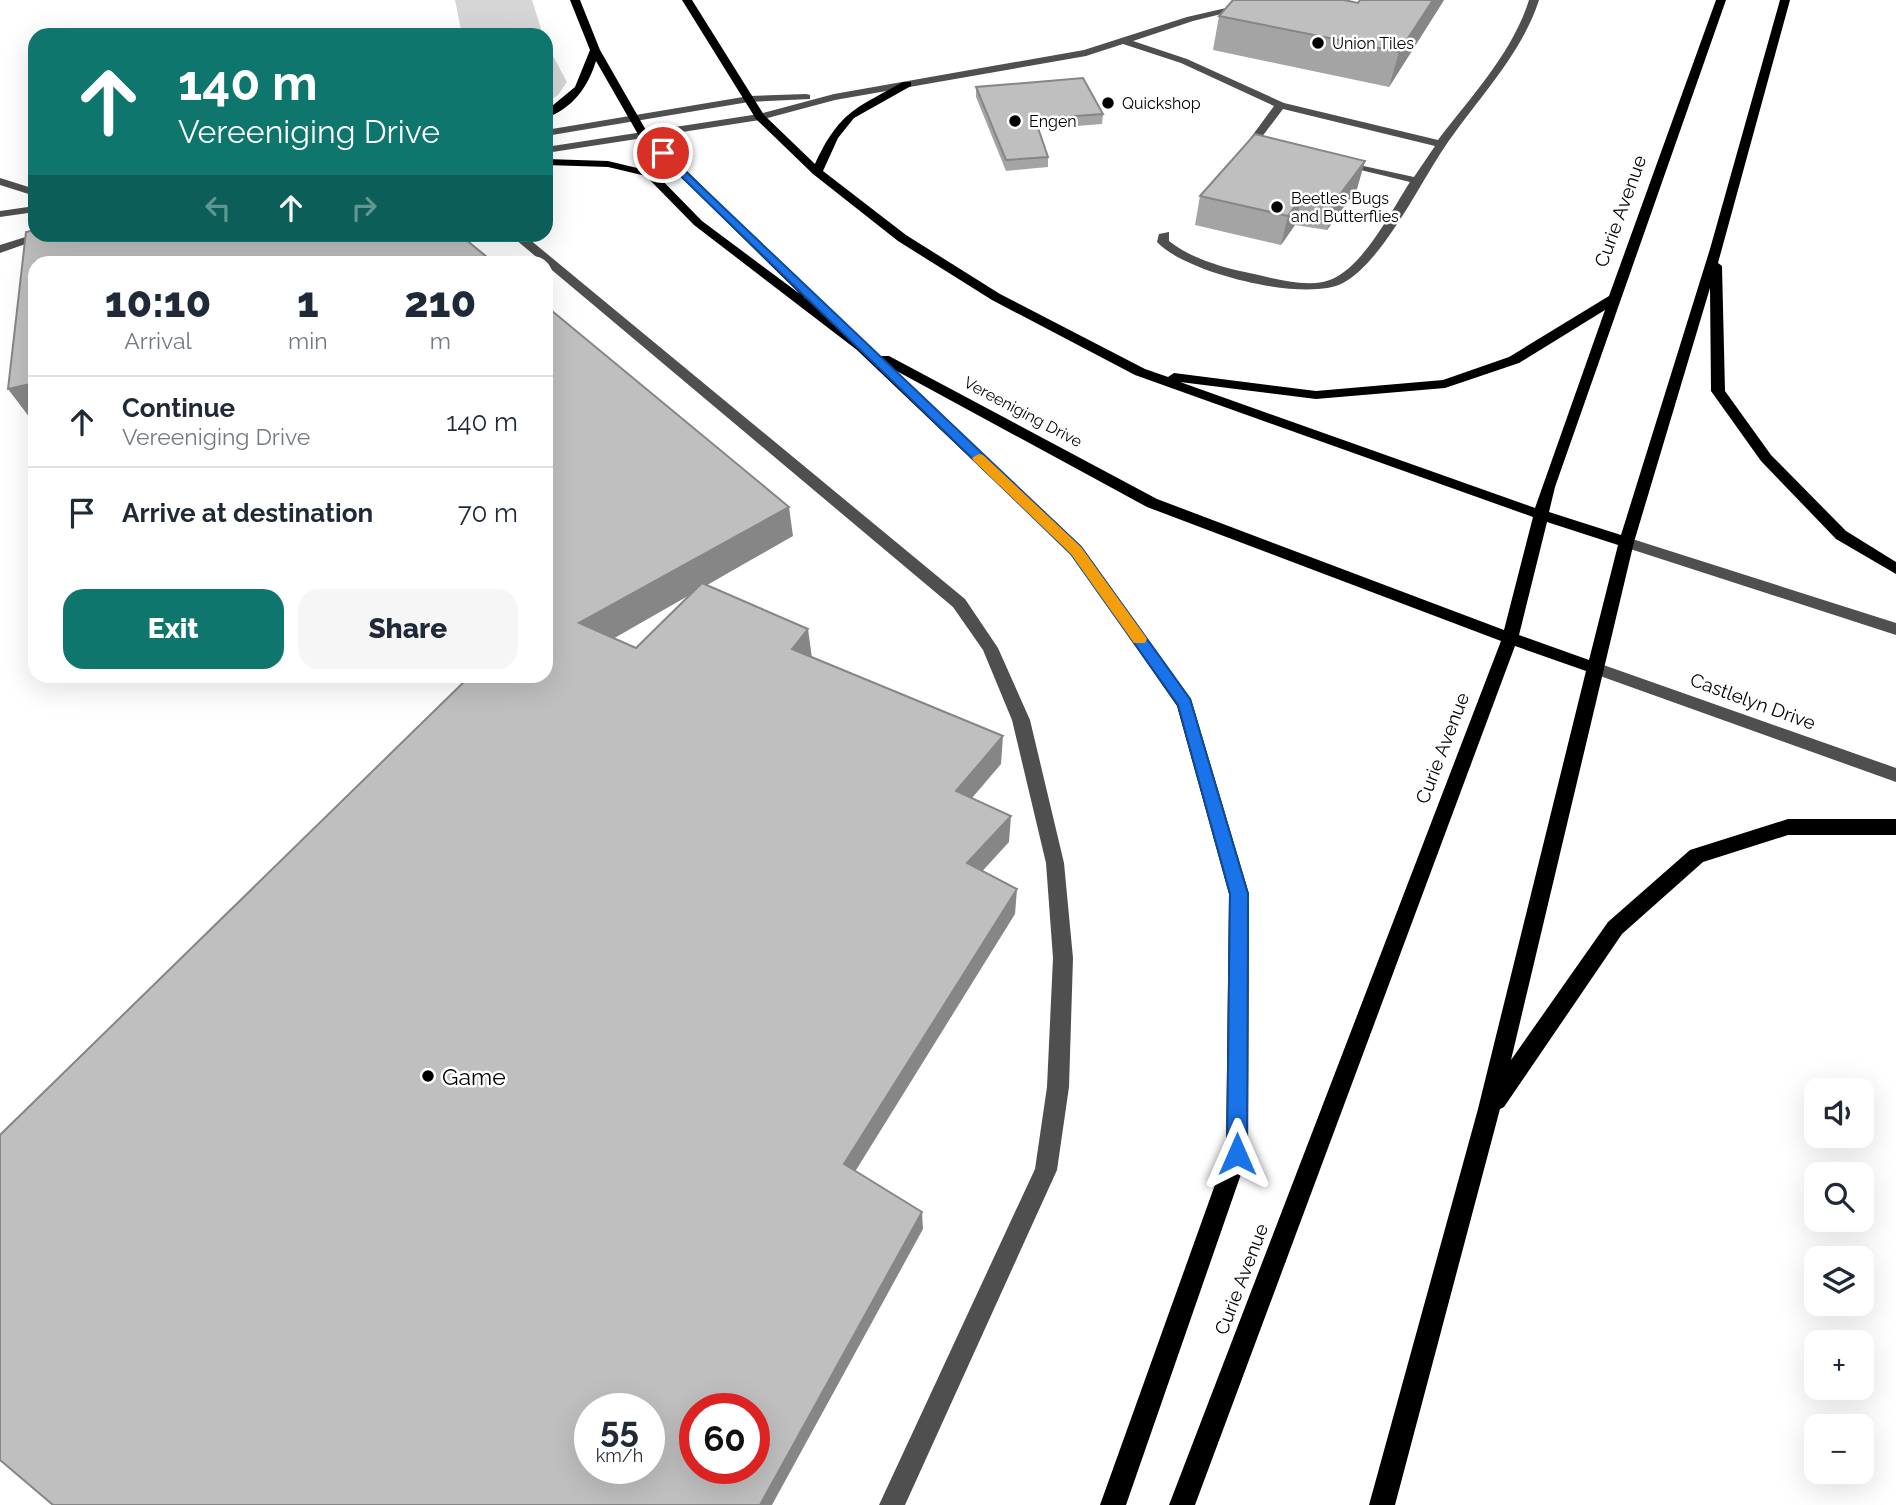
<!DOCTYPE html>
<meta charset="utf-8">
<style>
:root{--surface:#fff;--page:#f6f6f7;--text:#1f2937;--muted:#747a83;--line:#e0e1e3;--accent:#0f766e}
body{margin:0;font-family:Raleway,sans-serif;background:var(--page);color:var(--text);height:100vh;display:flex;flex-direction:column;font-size:26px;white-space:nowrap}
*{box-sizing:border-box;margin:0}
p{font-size:23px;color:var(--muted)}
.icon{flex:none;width:38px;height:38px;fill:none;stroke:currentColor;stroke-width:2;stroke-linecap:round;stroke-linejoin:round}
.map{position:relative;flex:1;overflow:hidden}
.drawer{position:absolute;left:28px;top:256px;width:525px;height:427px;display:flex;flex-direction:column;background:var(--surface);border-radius:21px;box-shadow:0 7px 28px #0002}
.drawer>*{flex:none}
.top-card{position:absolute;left:28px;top:28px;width:525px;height:214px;border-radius:21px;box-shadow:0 7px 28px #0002;background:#0f766e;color:#fff;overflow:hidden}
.buttons{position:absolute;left:1804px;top:1078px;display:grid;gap:14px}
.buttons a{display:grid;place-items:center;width:70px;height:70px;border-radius:14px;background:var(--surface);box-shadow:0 7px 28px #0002;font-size:35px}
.speed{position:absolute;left:574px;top:1393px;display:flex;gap:14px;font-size:35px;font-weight:700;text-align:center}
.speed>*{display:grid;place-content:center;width:91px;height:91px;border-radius:50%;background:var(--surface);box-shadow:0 7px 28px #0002;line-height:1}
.speed small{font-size:18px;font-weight:400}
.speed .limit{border:10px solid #d22;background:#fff;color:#111}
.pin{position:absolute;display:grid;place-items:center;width:60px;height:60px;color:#fff;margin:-30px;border:4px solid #fff;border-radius:50%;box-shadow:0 2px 7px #0007}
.me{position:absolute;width:77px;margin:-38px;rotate:0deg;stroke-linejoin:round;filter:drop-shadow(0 0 5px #0008)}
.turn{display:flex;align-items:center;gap:24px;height:147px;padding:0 35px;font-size:32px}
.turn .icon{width:91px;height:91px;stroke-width:2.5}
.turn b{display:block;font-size:49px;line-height:60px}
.lanes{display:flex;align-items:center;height:66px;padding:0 35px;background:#0003;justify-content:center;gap:35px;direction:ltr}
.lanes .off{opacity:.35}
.eta{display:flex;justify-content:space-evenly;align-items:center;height:119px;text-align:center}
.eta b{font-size:42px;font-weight:800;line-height:49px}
.button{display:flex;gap:14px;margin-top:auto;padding:14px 35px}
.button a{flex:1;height:80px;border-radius:21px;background:var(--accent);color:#fff;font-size:28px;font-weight:800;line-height:80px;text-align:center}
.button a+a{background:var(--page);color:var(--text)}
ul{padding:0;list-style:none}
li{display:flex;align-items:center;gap:21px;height:91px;padding:0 35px;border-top:2px solid var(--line)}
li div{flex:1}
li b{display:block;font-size:26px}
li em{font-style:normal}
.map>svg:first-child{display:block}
.green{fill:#d6d6d6}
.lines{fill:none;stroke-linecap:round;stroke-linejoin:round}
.minor{fill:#4f4f4f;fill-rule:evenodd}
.major{fill:#000;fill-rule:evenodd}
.wall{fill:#a4a4a4}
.shaded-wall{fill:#868686}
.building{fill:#bfbfbf;stroke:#868686;stroke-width:2;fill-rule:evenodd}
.route{fill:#1a73e8;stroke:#114b97;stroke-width:2}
.slow{fill:#f59e0b}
.poi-dot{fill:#000;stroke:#fff;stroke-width:2.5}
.labels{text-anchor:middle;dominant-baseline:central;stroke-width:5;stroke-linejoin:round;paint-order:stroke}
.far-poi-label{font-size:16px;fill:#000;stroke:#fff;text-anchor:start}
.far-street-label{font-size:16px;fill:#000;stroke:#fff}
.street-label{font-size:19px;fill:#000;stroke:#fff}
.near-poi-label{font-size:23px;fill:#000;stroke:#fff;text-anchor:start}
</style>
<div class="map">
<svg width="1896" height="1505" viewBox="0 0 1896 1505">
<rect width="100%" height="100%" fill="#fff"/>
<g class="green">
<path d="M455 0H532L543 35H462Z"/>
<path d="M546 43 567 82 558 95 546 103Z"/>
</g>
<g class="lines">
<g class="minor">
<path d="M1261 0H1278L1193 21 1133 41 1187 59 1284 103 1438 140C1471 97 1513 52 1529 0H1539C1521 56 1476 100 1444 148 1419 185 1383 261 1343 283 1306 303 1185 273 1157 242L1159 234 1169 232V241C1193 260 1225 268 1254 274 1276 279 1301 286 1323 282 1360 275 1391 211 1410 182L1336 164V160L1414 177 1435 146 1283 109 1258 142H1250L1249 140 1274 106 1181 63 1123 44 1086 56 835 100 760 120 546 153V147L759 114 834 94 1084 50 1187 17Z"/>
<path d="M806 94 810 95V99L749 102 546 136V130L749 96Z"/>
<path d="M0 178 35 189V196L0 185Z"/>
<path d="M35 206V212L0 217V211Z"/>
<path d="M35 234H54L0 253V245Z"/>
<path d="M509 234H523L965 599 998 648 1030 720 1064 863 1073 958 1069 1087 1057 1170 905 1505H879L1035 1169 1047 1087 1053 958 1046 863 1012 720 983 650 953 607Z"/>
<path d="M1626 537 1896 623V635L1621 546 1618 542Z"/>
<path d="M1595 662 1896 768V782L1589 672 1587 668 1589 664Z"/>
</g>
<path class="major" d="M570 0H580L600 50 647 132 813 294 804 297 879 356H889L1157 499 1504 630 1533 517 1135 375 992 300 898 241 813 174 756 119 682 0H692L764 115 815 164C840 111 855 109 903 82H911V86L854 118 838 138 823 171 906 235 1000 294 1145 369 1168 377 1174 373 1316 391 1443 380 1509 357 1609 296 1716 0H1726L1555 487 1549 512 1621 535 1710 249 1780 0H1790L1718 263 1722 266 1725 391 1771 455 1846 531 1896 562V574L1836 539 1761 461 1711 391 1710 288 1634 542 1511 1060 1608 922 1690 850 1788 819H1896V835H1788L1703 862 1622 934 1504 1107 1500 1109 1395 1505H1369L1478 1109 1586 671 1515 646 1195 1505H1169L1501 641 1147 507 893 369 1081 546 1191 699 1249 894 1248 1154 1126 1505H1100L1226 1154 1229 894 1177 706 1071 554 857 350 694 225 646 176 608 167 546 165V159L608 161 654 172 702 221 800 294 639 136 596 61C588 87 573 108 546 118V111L575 87 590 50ZM1605 310 1535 508 1180 382 1316 399 1445 388 1519 363ZM1547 522 1618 545 1589 660 1519 635Z"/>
</g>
<g class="wall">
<path d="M1444 0 1389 87 1213 50 1219 16 1358 3Z"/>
<path d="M976 87 1103 114 1102 124 1038 129 1048 157V167L1006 171 976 97Z"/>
<path d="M1357 189 1327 230 1295 225 1281 245 1195 225 1200 196Z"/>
</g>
<g class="shaded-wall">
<path d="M1433 0H1444L1389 87 1399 52Z"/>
<path d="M1365 161 1357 189 1327 230 1335 201Z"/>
<path d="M1302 196 1295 225 1281 245 1288 216Z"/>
<path d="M35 383V417L30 418 8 389Z"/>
<path d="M789 507 793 536 590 652 579 623Z"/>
<path d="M808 629 812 658 792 649Z"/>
<path d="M1003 736 1001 764 955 818 956 791Z"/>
<path d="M1011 816 1009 842 966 889 967 863Z"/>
<path d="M1017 889 1015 914 848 1183 844 1164Z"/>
<path d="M922 1212 923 1229 772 1505H760Z"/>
</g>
<g class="building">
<path d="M1233 0H1344L1358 3 1360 0H1433L1399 52 1219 16Z"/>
<path d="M1083 78 1103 114 1035 119 1048 157 1006 160 976 87Z"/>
<path d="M1255 134 1365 161 1335 201 1302 196 1288 216 1200 196Z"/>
<path d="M35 230V234H459L493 262H35V383L8 389 26 232Z"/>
<path d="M546 306 789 507 579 623 636 648 702 583 808 629 792 649 1003 736 956 791 1011 816 967 863 1017 889 844 1164 922 1212 760 1505H53L0 1460V1135L470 676H546ZM590 1409H649V1468H590ZM695 1409H754V1468H695Z"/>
</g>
<path class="route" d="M663 150 1081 547 1190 699 1248 894 1247 1154 1244 1161 1237 1164 1230 1161 1227 1154 1230 894 1178 705 1071 554 659 155 658 153Z"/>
<path class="slow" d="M979 454 983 455 1081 547 1145 636 1147 639 1145 643H1134L1071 554 974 461 972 458Z"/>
<g class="poi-dot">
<circle cx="1318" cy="43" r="7"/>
<circle cx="1108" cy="103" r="7"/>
<circle cx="1015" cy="121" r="7"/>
<circle cx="1277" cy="207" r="7"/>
<circle cx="428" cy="1076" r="7"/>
</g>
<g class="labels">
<g class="far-poi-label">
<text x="1332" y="43">Union Tiles</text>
<text x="1122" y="103">Quickshop</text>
<text x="1029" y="121">Engen</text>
<text x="1291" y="198">Beetles Bugs<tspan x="1291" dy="18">and Butterflies</tspan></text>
</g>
<g class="far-street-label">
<text transform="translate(1023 412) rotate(28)">Vereeniging Drive</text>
</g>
<g class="street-label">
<text transform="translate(1620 211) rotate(-70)">Curie Avenue</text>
<text transform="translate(1753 701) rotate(20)">Castlelyn Drive</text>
<text transform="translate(1442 748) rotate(-69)">Curie Avenue</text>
<text transform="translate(1241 1279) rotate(-69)">Curie Avenue</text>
</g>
<g class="near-poi-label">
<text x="442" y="1076">Game</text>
</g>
</g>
</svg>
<div class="buttons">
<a><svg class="icon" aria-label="sound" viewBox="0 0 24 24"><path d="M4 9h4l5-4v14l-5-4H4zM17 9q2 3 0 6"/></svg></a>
<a><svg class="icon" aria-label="search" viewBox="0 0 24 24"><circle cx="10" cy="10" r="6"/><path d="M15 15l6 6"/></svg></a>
<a><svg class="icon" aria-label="layers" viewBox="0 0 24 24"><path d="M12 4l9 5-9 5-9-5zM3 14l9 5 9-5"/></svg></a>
<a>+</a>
<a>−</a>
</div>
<div class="speed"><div>55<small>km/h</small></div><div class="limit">60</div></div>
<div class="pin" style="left:663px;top:153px;background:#d93025"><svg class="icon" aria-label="arrive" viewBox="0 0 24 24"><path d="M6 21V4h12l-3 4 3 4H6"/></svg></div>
<svg class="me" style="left:1237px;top:1154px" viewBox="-20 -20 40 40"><path d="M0-17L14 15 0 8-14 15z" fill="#1a73e8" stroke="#fff" stroke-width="4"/></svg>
<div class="top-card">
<div class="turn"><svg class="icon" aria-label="ahead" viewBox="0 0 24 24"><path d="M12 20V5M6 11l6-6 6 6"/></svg><div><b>140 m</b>Vereeniging Drive</div></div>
<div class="lanes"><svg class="icon off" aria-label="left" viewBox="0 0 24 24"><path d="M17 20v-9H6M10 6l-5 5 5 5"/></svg><svg class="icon" aria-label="ahead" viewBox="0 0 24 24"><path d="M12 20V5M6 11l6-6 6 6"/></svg><svg class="icon off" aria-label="right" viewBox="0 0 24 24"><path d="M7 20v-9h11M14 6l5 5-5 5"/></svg></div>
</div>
<section class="drawer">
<div class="eta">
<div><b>10:10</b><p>Arrival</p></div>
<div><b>1</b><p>min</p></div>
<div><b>210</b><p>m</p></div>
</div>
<ul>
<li><svg class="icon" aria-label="ahead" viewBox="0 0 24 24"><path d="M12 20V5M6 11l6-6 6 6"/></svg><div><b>Continue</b><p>Vereeniging Drive</p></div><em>140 m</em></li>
<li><svg class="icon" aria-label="arrive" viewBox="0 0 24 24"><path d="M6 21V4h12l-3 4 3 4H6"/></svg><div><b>Arrive at destination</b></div><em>70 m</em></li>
</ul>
<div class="button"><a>Exit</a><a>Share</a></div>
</section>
</div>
